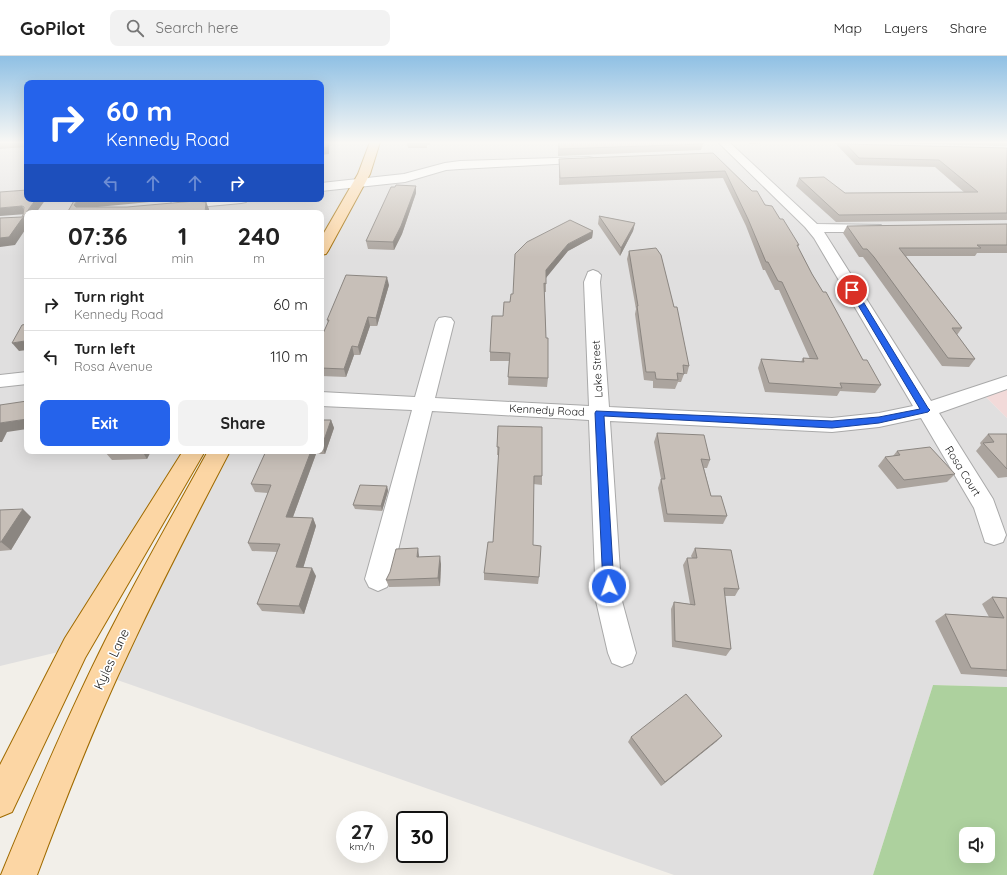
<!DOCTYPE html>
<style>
:root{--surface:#fff;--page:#f2f2f2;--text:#222;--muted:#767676;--line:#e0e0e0;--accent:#2563eb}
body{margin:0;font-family:Quicksand,sans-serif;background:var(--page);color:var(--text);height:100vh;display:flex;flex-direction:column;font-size:15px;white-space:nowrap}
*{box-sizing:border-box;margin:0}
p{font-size:13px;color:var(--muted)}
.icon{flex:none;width:22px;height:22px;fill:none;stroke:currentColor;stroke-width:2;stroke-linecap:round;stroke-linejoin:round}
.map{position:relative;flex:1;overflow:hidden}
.details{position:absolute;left:24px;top:154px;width:300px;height:244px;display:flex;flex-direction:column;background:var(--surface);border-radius:8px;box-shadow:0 4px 16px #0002}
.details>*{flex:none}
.hud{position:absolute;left:24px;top:24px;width:300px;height:122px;border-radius:8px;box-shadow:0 4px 16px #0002;background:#2563eb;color:#fff;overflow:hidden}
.tools{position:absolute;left:959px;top:771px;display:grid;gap:8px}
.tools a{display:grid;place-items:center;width:36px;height:36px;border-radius:8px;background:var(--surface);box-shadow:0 4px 16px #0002;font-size:20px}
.speed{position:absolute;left:336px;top:755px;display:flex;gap:8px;font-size:20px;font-weight:700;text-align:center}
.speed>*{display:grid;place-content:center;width:52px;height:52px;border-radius:50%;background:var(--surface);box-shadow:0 4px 16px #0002;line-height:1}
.speed small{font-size:10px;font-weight:400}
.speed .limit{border:2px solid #111;border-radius:6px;background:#fff;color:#111}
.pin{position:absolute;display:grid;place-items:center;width:34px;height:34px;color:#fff;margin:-17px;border:2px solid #fff;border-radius:50%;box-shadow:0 1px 4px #0007}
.me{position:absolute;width:44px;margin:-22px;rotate:357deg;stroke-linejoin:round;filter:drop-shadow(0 0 3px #0008)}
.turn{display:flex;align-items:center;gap:14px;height:84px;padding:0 16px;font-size:18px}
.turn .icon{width:52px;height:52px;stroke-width:2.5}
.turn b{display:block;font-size:28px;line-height:34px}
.lanes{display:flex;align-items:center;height:38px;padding:0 16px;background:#0003;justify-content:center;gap:20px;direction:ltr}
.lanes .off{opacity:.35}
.eta{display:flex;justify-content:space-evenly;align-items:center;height:68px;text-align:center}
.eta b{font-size:24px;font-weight:700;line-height:28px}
.action{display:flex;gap:8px;margin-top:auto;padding:8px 16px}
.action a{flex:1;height:46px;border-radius:8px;background:var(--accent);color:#fff;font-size:16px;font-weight:700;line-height:46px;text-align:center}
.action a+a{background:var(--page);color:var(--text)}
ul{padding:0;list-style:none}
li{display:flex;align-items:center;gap:12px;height:52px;padding:0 16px;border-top:1px solid var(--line)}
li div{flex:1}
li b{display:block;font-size:15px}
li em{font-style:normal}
header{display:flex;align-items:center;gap:24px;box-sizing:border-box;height:56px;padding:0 20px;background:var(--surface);border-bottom:1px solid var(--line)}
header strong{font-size:19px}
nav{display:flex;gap:22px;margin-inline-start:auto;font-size:14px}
.search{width:280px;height:36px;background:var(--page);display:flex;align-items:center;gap:10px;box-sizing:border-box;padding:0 14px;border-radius:8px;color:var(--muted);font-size:15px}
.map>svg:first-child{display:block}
.residential{fill:#e0dfdf}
.commercial{fill:#f2dad9}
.forest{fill:#add19e;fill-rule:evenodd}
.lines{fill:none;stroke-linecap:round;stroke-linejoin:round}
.minor-casing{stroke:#a9a9a9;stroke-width:2}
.major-casing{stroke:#a06b00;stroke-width:2}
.minor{fill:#fff;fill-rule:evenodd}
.major{fill:#fcd6a4;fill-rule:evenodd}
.wall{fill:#aba49e}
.shaded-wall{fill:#8b8681}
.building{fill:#c7bfb8;stroke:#8b8681}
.route{fill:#2563eb;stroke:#184099}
.labels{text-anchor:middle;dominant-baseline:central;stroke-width:3.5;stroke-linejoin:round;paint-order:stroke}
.street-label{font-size:11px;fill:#222;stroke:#fff}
.near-street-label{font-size:13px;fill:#222;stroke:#fff}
</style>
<header>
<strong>GoPilot</strong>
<div class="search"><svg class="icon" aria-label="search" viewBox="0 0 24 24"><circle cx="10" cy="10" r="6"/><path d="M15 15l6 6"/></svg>Search here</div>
<nav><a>Map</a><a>Layers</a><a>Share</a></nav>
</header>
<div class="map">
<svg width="1007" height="819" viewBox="0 0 1007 819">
<rect width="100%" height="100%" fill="#f2efe9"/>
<path class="residential" d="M0 86H27V143H321V86H1007V326L981 336 1007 362V631L933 629 873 819H674L103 619 219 395H321V157H27V395H194L75 592 0 610Z"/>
<path class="commercial" d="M1007 326V362L981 336Z"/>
<path class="forest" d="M933 629 1007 631V819H873ZM966 778H988V800H966Z"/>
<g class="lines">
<g class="minor-casing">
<g id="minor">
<path d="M718 86H729L817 168 881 169 883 172 881 175 876 176H824L931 345 1007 320V333L939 357 993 443 1006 479 1003 486 994 489 985 486 974 452 921 362 879 371 832 376 610 365 622 545 636 597 632 607 622 611 612 607 608 597 596 545 589 364 432 355 391 523 387 531 378 535 369 531 365 523 412 354 321 350V336L415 341 436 266 439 262 445 261 451 262 454 266 435 342 589 350 584 226 588 216 593 214 598 216 601 219 600 226 609 351 832 362 879 357 913 350 814 182 805 171Z"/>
<path d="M589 101 593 102 595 104 593 106 460 113 446 114 405 126 321 135V127L404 118 445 107 460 105Z"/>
<path d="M199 143H247L246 146 241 147 177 153 172 152 170 149 172 146Z"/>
<path d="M27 316V328L0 331V319Z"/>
</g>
</g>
<g class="major-casing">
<g id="major">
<path d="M370 86H380L370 118 328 195 326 198 321 199V182L358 118Z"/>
<path d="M183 395H205L85 602 12 756 0 761V709L65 582Z"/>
<path d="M208 395H230C195 462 160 529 128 598 94 670 65 744 37 819H1C34 738 68 659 107 581 139 518 174 457 208 395Z"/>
</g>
</g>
<use href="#minor" class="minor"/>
<use href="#major" class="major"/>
</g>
<g class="wall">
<path d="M0 86H27V91L0 93Z"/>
<path d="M407 86H430V89H427V92H408Z"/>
<path d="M558 86H702L703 88 701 94 558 100Z"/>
<path d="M748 86H778L750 88Z"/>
<path d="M834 86H1007V90L847 86 845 87 846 88 1007 92V164L836 166 796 130 799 122 845 137H965L935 111 856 109Z"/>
<path d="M713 97 780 163 799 189 798 191 812 218 863 304 881 329 875 337 840 335 837 340 765 336 758 312 761 303 801 306 803 302 810 303 779 234H775L765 214H763L746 170 723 122 559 129V103Z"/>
<path d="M416 130V137L402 178 394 194 368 193 366 185Z"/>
<path d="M599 160 635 167 633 175 620 200 598 168Z"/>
<path d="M1007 168V197H977L975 200H906L962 272 957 279 975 303 969 311 942 310 869 209 863 201H859L843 177 847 170Z"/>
<path d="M593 175 592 182 568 195 546 221V236H544L548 322 547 331 508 329 509 305H490V296L503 260 510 246 513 238Z"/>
<path d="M629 195 674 251 689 310 687 318H684L681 326H678L675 333 653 332V325L644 324 635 258 636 253 627 203Z"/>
<path d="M389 229 377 270H370L360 299H354L346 321 321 320V282L328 267 327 264Z"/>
<path d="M321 364H331L334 372 325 398H316L293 461 313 462 316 470 303 512 316 520 304 558 262 555 257 548 277 496 252 495 248 487 268 437 255 436 251 428 266 395H321Z"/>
<path d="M498 370 542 420V429L533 428V489L539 521 538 528 484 524V517L493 486 499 399H497Z"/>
<path d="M657 377 710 404 707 412H704L711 440 727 460 723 468 664 466 658 432 661 423 654 386Z"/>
<path d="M988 378H1007V421L998 422 976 395 981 389 980 387Z"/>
<path d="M105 395H151L147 403 112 404 105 396Z"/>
<path d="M897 395 955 418 947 426 897 433 878 410 885 401 893 400Z"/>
<path d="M387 430 388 435 382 455 355 453 353 449Z"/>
<path d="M0 454 31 461 11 494 0 495Z"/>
<path d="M695 492 739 533 735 540H725L731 593 726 600 672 591 671 553 674 546 690 548 683 509 687 502H692L691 500Z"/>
<path d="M419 501 441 508 440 530 389 531 386 524Z"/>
<path d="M992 541 1007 542V621L961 618 935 565 945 558 989 561 982 548Z"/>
<path d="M631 681 717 685 661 730 628 686Z"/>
</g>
<g class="shaded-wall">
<path d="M328 86H329V98L321 99V92Z"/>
<path d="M416 130V137L402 178 394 194 393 186Z"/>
<path d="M36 143H46L36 157H27V171L15 189 0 191V182L26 158 0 160V152L22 150 26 157Z"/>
<path d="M94 143H181L87 152 79 156 74 149 77 145Z"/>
<path d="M206 146 209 153V157H205Z"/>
<path d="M635 167 633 175 620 200 621 192Z"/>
<path d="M593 175 592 182 568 195 546 222V214L568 188Z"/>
<path d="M387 221 389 229 377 270 376 262Z"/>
<path d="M368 261 370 270 360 299 358 291Z"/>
<path d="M25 285 27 287V294L19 295 12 287Z"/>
<path d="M352 290 354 299 346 321 344 313Z"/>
<path d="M27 363V373L7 376 2 386H0V367Z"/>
<path d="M331 364 334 372 325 398 322 390Z"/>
<path d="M142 395H151L147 403Z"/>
<path d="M311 395H315L316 398 290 469 286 461Z"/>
<path d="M387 430 388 435 382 455 381 450Z"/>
<path d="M23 453 31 461 11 494 1 486Z"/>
<path d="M313 462 316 470 301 519 296 511Z"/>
<path d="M418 492 419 500V508L417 501Z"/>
<path d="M440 500 441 508 440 530 438 522Z"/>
<path d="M312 512 316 520 304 558 299 550Z"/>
<path d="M722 680 717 685 661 730 665 726Z"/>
</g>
<g class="building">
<path d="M321 86H328V91L321 92Z"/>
<path d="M559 86H702L703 88 559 93Z"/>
<path d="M844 86 846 88 1007 92V157L839 159 799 122 824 121 845 137 978 136 939 104 859 102Z"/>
<path d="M713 97 752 135H757L765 149 772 150 780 163H783L799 189H797L812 218 823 236H826L863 304H867L881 329 840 327 842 332 769 327 761 303 804 306 803 302 818 303 782 226 778 225 768 206H766L748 163 725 115 560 122 559 103Z"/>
<path d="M396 129 416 130 401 170 393 186 366 185 391 131H395Z"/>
<path d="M27 134V143H36L9 181 0 182V162L22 161 23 159 24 151 22 150 0 152V136Z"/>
<path d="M75 143H94L77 145 74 149 76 151H127L195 145 206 146 205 157H67Z"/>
<path d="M599 160 635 167 621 192Z"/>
<path d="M570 164 593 175 568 188 546 214V228L544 227 546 282H548V322L508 321 510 297 490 296 492 260H503L504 246H510L511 238H513L515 198 527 186Z"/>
<path d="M1007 168V189H977L981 192H899L962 272H952L975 303 948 302 874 201 867 193H863L847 170Z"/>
<path d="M656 192 661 199 674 251H677L689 310 683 309 684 318 677 317 678 324 656 323 655 316H646L637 250H638L629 195Z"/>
<path d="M346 219 387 221 376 262 368 261 358 291 352 290 344 313 321 312V282L329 264H327Z"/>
<path d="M27 268V288H24L25 285 12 287 22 269Z"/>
<path d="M27 345V363L0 367V349Z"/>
<path d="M321 364H331L322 390H321Z"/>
<path d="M498 370 542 371V420H534L533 489 541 490 539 521 484 517 488 486H493L499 391H497Z"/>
<path d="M657 377 704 379 710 404 701 403 711 440H721L727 460 667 458 661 423H665Z"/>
<path d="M988 378H1007V413L983 387 994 386Z"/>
<path d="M930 391 955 418 904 424 885 401 900 399 897 395Z"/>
<path d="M105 395H127L105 396Z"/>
<path d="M266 395H311L286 461 313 462 296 511 312 512 299 550 257 548 280 488 248 487 271 429 251 428Z"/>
<path d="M360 429 387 430 381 450 353 449Z"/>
<path d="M23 453 1 486H0V454Z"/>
<path d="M418 492 417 501 440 500 438 522 386 524 390 516 396 493Z"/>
<path d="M695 492 731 494 739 533 724 532 731 593 675 585 674 546 695 549 687 502H697Z"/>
<path d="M992 541 1007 542V614L971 612 945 558 1004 562Z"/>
<path d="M686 638 722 680 665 726 631 681Z"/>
</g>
<linearGradient id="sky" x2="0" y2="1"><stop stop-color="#8fc0e4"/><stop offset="0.43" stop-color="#f9f8f5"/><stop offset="1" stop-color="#f9f8f5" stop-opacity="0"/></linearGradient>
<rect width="1007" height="201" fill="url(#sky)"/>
<path class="route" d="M852 232 856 234 928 352 930 354 928 356 879 367 832 372 604 360 614 530 612 533 609 534 605 533 603 530 595 357 596 355 832 365 879 361 920 353 849 234Z"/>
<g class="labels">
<g class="street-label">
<text transform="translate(597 313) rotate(-93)">Lake Street</text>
<text transform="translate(547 354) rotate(3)">Kennedy Road</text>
<text transform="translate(963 415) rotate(58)">Rosa Court</text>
</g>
<g class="near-street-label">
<text transform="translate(111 603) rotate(-65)">Kyles Lane</text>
</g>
</g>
</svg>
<div class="tools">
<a><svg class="icon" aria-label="sound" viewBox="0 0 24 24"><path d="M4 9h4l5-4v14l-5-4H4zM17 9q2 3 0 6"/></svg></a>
</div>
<div class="speed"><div>27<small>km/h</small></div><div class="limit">30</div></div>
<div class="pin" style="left:852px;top:234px;background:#d93025"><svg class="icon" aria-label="arrive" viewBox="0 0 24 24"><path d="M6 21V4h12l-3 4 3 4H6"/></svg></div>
<svg class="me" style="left:609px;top:530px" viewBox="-20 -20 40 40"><circle r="17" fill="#2563eb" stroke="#fff" stroke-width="3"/><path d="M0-11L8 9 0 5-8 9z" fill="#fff"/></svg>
<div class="hud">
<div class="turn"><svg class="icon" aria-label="right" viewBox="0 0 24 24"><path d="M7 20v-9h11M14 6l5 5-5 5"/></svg><div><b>60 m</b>Kennedy Road</div></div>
<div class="lanes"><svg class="icon off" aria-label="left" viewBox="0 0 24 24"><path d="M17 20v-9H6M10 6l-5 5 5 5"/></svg><svg class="icon off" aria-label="ahead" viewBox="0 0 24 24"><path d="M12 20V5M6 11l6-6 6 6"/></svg><svg class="icon off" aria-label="ahead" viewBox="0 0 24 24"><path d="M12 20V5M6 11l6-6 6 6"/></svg><svg class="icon" aria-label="right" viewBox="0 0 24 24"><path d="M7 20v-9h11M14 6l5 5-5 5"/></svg></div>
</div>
<section class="details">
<div class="eta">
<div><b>07:36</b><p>Arrival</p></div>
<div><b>1</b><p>min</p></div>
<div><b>240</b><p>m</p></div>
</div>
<ul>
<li><svg class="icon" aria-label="right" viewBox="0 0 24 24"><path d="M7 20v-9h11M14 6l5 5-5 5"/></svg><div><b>Turn right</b><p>Kennedy Road</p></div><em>60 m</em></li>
<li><svg class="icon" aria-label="left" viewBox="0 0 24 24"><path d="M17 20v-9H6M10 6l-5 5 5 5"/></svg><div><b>Turn left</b><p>Rosa Avenue</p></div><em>110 m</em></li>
</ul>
<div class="action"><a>Exit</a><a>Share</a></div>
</section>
</div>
